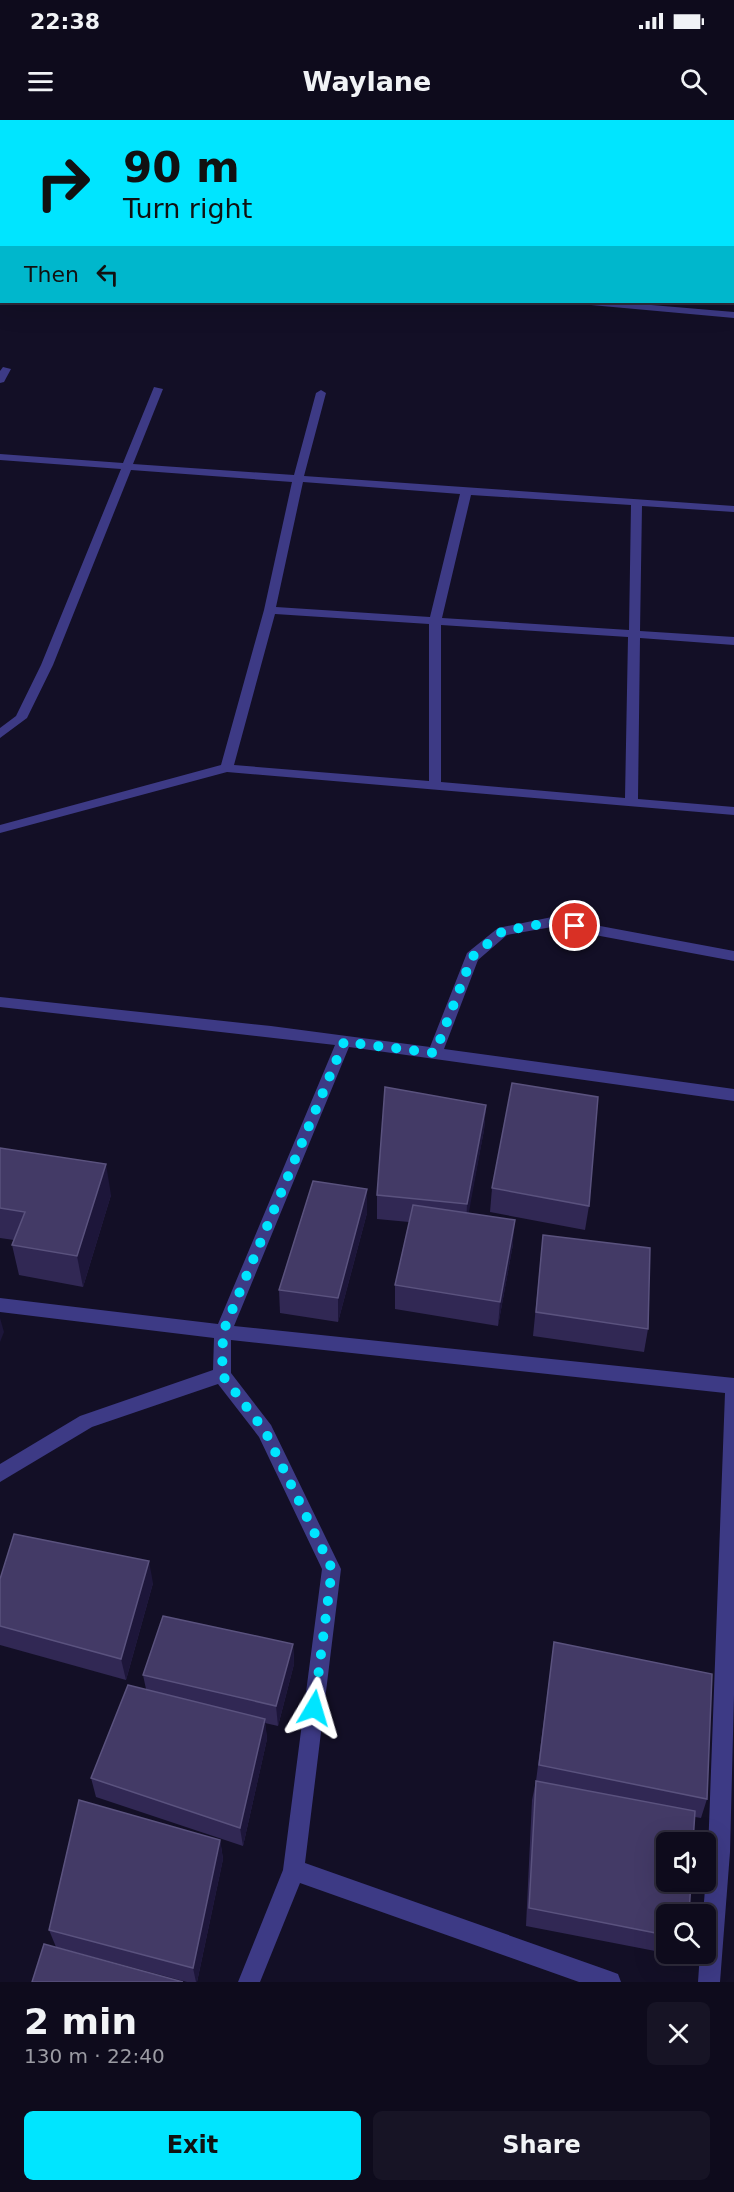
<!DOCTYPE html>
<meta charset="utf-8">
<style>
:root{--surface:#0e0b1c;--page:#171425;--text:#f1f3f6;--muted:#9b9ba3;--line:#2e2b3b;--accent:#00e5ff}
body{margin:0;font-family:"DejaVu Sans",sans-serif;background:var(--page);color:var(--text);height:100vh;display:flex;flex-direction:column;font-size:22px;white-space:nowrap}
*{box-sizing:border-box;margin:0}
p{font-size:20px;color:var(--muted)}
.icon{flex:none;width:33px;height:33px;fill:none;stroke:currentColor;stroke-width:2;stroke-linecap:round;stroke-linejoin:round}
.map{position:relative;height:1862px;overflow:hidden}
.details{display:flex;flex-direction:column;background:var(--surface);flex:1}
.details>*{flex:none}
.guide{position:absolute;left:0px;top:0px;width:735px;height:183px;box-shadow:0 6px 24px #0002,0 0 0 2px var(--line);background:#00e5ff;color:#111;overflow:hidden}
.buttons{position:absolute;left:656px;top:1712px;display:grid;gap:12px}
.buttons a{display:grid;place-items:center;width:60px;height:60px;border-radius:9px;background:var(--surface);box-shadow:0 6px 24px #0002,0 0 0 2px var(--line);font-size:30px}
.pin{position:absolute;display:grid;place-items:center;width:51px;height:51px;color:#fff;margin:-26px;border:3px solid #fff;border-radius:50%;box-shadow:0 2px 6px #0007}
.me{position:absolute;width:66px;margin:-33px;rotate:7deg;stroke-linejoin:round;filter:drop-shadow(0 0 4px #0008)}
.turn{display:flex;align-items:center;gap:21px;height:126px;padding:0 24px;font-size:27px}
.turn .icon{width:78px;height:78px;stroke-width:2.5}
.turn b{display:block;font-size:42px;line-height:51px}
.then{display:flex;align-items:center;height:57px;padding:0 24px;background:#0003;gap:12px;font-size:22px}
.round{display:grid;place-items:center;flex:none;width:63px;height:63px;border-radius:9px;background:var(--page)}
.overview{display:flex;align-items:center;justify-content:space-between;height:102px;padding:0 24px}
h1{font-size:36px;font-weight:800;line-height:45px}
.primary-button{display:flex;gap:12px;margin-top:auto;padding:12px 24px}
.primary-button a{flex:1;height:69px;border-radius:9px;background:var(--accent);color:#111;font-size:24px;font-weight:800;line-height:69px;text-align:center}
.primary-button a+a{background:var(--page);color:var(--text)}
.status{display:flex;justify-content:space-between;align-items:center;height:42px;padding:0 30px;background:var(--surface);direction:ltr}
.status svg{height:16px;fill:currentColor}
header{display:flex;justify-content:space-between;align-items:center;height:78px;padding:0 24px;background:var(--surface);font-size:27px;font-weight:800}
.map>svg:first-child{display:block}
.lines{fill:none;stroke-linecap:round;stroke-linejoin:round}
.street{fill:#3d3a85;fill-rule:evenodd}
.wall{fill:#312854}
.shaded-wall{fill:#1d163a}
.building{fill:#433a66;stroke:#5a527e;stroke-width:1.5}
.route{stroke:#00e5ff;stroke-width:10;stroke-dasharray:0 18}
</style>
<div class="status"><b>22:38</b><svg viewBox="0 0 49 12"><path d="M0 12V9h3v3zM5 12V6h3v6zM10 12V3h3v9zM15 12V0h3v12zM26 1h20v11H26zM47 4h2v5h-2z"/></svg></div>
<header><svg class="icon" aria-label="menu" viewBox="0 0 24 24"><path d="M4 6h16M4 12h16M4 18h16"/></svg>Waylane<svg class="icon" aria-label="search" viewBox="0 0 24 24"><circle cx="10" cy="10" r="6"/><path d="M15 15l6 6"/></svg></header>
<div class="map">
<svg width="734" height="1862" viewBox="0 0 734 1862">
<rect width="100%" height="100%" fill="#130f26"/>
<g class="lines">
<g class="street">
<path d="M190 0H198L200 2H191Z"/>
<path d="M315 0H323L314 2Z"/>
<rect x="418" y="0" width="8" height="2"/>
<rect x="562" y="0" width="8" height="2"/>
<path d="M2 170V176L0 177V171Z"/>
<path d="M586 182H616L734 192V198L591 185Z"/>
<path d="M3 247 11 249 4 262 0 263V251Z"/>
<path d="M154 267 163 269 133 344 294 355 316 273 321 270 326 273 304 356 734 386V392L642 386 640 511 734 517V525L640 518 638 679 734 687V695L227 652 0 713V705L221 645 264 490 292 362 131 350 53 545 27 598 0 618V608L16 596 41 545 121 349 0 340V334L123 343ZM303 362 460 374 430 497 276 487ZM471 375 631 385 629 510 442 498ZM275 494 429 504V661L234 645ZM441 505 628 517 625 678 441 662Z"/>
<path d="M552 797 734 831V841L552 807 507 815 478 840 444 929 734 969V981L349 927 234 1206 734 1258V1575L730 1732 720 1862H698L700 1833H705L703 1794 708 1732 725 1273 231 1220V1253L271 1305 341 1449 305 1743 610 1851 618 1854 621 1862H579L300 1763 260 1862H238L283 1750 322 1449 259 1317 218 1264 92 1307 0 1362V1344L80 1296 213 1250 214 1218 0 1192V1178L218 1204 335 925 0 887V877L271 906 430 927 467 833 498 808Z"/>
</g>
</g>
<g class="wall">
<rect x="0" y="44" width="2" height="53"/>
<path d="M486 985 484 1010 468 1093 513 1124 498 1206 395 1189V1165L409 1102 377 1099V1075Z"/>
<path d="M0 1028 111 1075 83 1167 19 1155 12 1125 14 1120 0 1118Z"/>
<path d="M492 1068 589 1086 585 1110 490 1092Z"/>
<path d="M367 1093 338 1202 280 1193 279 1170Z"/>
<path d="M543 1115 648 1209 644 1232 533 1216Z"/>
<path d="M0 1459 153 1463 126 1560 0 1525Z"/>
<path d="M554 1522 707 1679 701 1698 695 1697 666 1794V1833H682L681 1836 526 1806 532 1680 536 1661Z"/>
<path d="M293 1524 294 1544 278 1606 265 1603 267 1619 243 1726 96 1677 91 1658 146 1569 143 1555Z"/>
<path d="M220 1720 223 1739 197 1862H187L56 1827 49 1810Z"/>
</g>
<g class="shaded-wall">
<path d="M486 985 484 1010 466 1108 467 1084Z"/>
<path d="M106 1044 111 1075 83 1167 77 1136Z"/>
<path d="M367 1069V1093L338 1202V1178Z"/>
<path d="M515 1100 513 1124 498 1206 500 1182Z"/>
<path d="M0 1198 4 1212 0 1222Z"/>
<path d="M149 1441 153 1463 126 1560 121 1539Z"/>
<path d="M293 1524 294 1544 278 1606 276 1586Z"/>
<path d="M265 1599 267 1619 243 1726 240 1708Z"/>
<path d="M220 1720 223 1739 197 1862H196L193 1848Z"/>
</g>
<g class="building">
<rect x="0" y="44" width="2" height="26"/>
<path d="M512 963 598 977 589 1086 492 1068Z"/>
<path d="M385 967 486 985 467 1084 377 1075Z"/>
<path d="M0 1028 106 1044 77 1136 12 1125 25 1092 0 1088Z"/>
<path d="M313 1061 367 1069 338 1178 279 1170Z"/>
<path d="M413 1085 515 1100 500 1182 395 1165Z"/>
<path d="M543 1115 650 1128 648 1209 536 1192Z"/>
<path d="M14 1414 149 1441 121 1539 0 1506V1459Z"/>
<path d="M163 1496 293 1524 276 1586 143 1555Z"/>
<path d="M554 1522 712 1554 707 1679 539 1645Z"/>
<path d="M128 1565 265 1599 240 1708 91 1658Z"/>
<path d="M536 1661 695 1691 693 1722H666V1761H691L689 1794H666V1815L529 1788Z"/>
<path d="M79 1680 220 1720 193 1848 49 1810Z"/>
<path d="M44 1824 183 1862H32Z"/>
</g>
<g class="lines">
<path class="route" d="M314 1588 332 1449 265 1311 222 1255 223 1212 344 922 435 933 472 837 503 811 552 802 575 806"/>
</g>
</svg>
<div class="buttons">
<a><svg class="icon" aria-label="sound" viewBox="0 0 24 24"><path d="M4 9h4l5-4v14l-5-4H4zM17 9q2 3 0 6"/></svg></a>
<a><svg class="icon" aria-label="search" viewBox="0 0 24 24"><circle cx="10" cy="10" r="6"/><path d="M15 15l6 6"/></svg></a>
</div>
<div class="pin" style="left:575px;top:806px;background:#d93025"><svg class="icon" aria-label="arrive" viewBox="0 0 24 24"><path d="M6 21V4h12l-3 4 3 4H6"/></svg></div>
<svg class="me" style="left:314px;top:1588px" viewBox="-20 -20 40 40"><path d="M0-17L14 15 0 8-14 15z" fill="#00e5ff" stroke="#fff" stroke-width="4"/></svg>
<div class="guide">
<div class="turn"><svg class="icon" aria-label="right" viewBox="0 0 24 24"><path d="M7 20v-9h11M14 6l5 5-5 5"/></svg><div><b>90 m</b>Turn right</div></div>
<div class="then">Then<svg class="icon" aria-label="left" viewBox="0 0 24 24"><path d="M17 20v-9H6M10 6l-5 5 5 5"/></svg></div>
</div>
</div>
<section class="details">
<div class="overview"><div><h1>2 min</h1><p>130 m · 22:40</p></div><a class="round"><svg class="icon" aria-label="close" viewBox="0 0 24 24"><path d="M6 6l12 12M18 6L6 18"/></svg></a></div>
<div class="primary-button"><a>Exit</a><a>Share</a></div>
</section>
